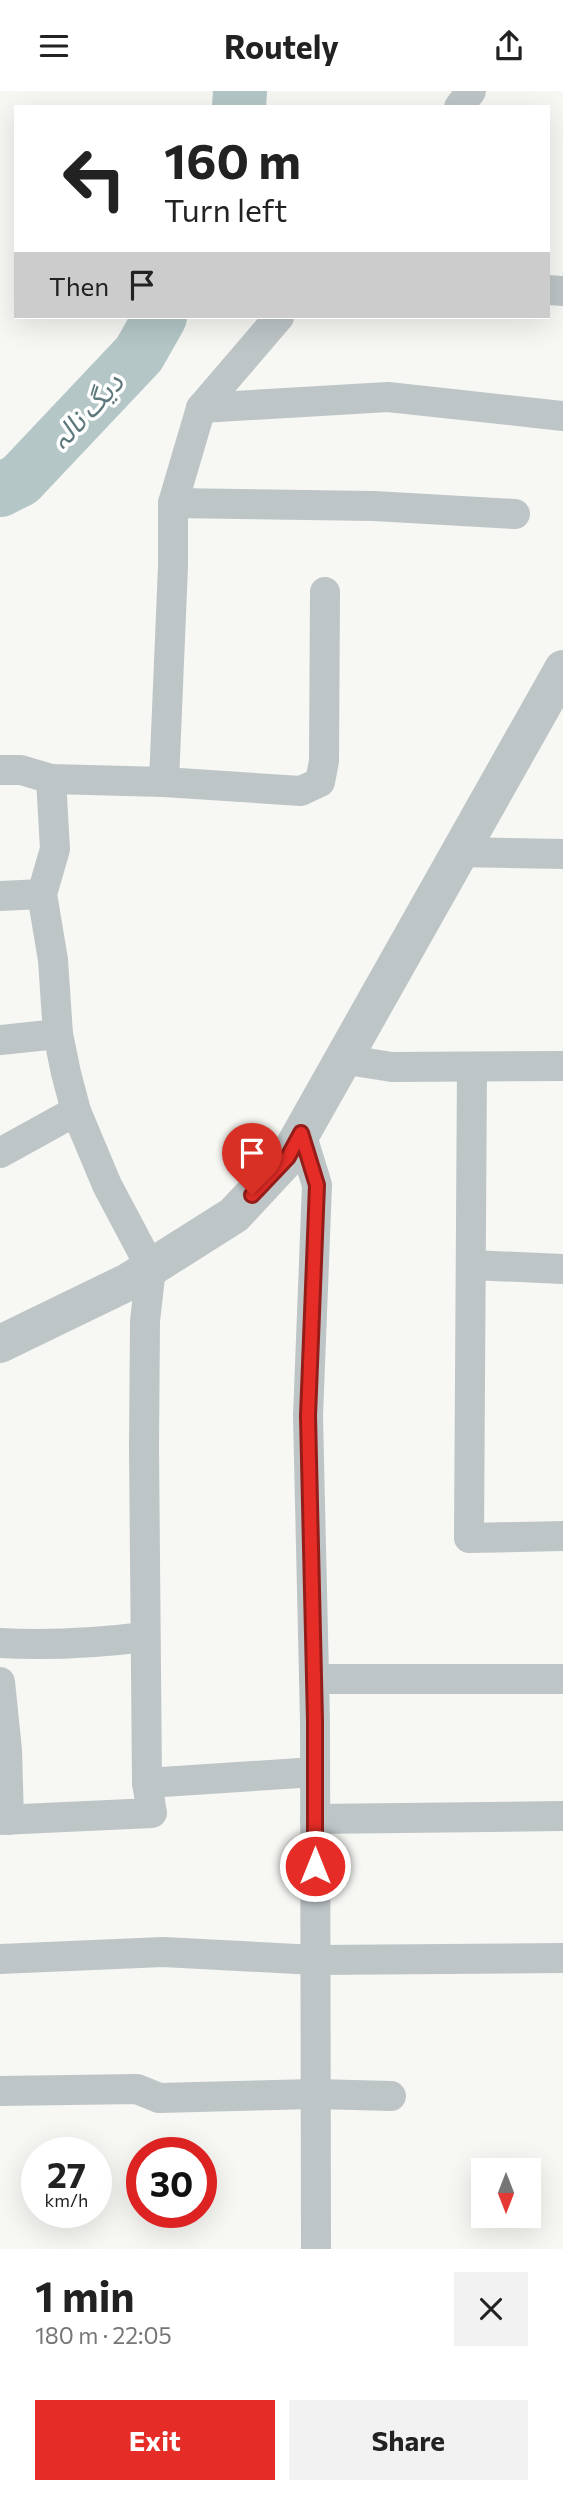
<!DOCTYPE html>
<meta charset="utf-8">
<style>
:root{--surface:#fff;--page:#f2f2f2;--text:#222;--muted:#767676;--accent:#e52c26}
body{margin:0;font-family:Commissioner,"Noto Sans Arabic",sans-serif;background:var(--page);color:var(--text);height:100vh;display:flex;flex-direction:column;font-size:26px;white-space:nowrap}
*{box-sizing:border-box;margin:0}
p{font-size:23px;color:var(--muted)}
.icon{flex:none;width:38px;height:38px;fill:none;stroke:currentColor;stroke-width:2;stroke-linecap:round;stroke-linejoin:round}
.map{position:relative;height:2158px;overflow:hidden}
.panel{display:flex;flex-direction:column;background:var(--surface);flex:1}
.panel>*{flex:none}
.banner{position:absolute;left:14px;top:14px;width:536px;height:214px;border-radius:0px;box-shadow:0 7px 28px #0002;background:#fff;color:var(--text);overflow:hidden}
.needle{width:46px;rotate:180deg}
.buttons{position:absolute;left:471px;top:2067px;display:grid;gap:14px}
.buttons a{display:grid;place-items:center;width:70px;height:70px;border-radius:0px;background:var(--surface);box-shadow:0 7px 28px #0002;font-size:35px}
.speed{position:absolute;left:21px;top:2046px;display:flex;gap:14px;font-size:35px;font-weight:700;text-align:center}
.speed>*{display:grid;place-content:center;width:91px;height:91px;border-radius:50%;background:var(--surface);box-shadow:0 7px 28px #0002;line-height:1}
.speed small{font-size:18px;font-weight:400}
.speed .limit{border:10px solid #d22;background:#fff;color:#111}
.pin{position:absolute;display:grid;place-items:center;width:60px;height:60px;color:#fff;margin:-72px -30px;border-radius:50% 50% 50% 0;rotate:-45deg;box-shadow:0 0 7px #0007}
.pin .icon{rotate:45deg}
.me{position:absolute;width:77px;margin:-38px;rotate:0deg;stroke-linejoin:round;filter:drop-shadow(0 0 5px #0008)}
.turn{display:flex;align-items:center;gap:24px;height:147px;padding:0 35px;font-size:32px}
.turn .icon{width:91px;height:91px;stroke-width:2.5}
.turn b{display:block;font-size:49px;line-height:60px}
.then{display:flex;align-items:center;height:66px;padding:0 35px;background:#0003;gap:14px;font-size:26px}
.round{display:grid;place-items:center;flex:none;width:74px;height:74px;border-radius:0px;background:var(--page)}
.headline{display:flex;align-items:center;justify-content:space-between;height:119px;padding:0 35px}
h1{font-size:42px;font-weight:700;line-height:52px}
.primary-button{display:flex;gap:14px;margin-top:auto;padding:14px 35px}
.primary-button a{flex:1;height:80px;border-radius:0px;background:var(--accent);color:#fff;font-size:28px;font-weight:700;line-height:80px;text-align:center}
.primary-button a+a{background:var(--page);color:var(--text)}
header{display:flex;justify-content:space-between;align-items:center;height:91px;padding:0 35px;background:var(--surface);font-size:32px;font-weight:700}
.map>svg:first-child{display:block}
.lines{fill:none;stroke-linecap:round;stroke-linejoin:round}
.river{stroke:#b4c6c6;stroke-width:54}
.minor{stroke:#bec5c7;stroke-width:30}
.tertiary{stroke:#bec5c7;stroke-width:38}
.route-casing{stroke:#951d19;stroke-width:18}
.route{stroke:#e52c26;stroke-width:12}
.labels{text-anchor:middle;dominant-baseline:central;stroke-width:7;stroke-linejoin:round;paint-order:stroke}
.water-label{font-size:28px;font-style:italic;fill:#5d787b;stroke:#fff}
</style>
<header><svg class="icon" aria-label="menu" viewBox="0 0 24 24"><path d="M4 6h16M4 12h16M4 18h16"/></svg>Routely<svg class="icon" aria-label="share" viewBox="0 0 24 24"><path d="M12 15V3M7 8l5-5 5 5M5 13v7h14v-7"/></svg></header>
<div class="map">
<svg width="563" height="2158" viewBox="0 0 563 2158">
<rect width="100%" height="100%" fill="#f7f7f4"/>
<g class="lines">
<g class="river">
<path d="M239 16 240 0"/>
<path d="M0 399 20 389 139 263 160 226"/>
</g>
<g class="minor">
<path d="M459 16 471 0"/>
<path d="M548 199 563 200"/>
<path d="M201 317 388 306 563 325"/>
<path d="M173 412 374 415 515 423"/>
<path d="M0 679H21L51 688 164 691 301 700 320 691 324 670 325 501"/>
<path d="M164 691 173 475V412L201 317 279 226"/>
<path d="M459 761 563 763"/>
<path d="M0 805 42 803"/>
<path d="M0 949 58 943"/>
<path d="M341 968 392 976 563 975"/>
<path d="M472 976 469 1447 563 1445"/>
<path d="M301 1042 317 1094 308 1325 315 1630 316 2158"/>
<path d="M0 1062 76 1020"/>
<path d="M471 1174 563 1178"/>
<path d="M0 1552C49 1555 96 1552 145 1546"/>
<path d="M314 1588H563"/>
<path d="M0 1591 7 1659 9 1729"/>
<path d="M147 1692 315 1681"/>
<path d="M315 1728 563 1725"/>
<path d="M0 1729 152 1722 147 1692 144 1356 145 1230 151 1177 107 1094 76 1020 66 982 58 943 53 869 42 803 55 758 51 688"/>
<path d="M0 1868 163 1861 315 1869 563 1867"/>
<path d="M0 2000 137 1998 159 2007 315 2003 391 2005"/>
</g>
<path class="tertiary" d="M0 1253 128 1191 234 1124 288 1066 563 578"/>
</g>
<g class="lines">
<g class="route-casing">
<path id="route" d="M252 1104 288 1066 301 1042 317 1094 308 1325 315 1630V1775"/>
</g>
<use href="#route" class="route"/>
</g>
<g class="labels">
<g class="water-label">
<text transform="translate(86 319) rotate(-47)">دیگ نالہ</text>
</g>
</g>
</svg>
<div class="buttons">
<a><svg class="needle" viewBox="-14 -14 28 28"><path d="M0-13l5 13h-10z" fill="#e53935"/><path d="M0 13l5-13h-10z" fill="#767676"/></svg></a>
</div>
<div class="speed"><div>27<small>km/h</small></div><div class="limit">30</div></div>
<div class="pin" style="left:252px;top:1104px;background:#d93025"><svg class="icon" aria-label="arrive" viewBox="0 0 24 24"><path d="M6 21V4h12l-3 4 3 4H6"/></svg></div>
<svg class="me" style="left:315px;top:1775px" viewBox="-20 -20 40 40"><circle r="17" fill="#e52c26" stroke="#fff" stroke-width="3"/><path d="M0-11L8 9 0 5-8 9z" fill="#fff"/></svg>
<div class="banner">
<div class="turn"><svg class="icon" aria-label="left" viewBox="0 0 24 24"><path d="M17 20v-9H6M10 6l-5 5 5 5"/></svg><div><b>160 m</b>Turn left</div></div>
<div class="then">Then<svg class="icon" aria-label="arrive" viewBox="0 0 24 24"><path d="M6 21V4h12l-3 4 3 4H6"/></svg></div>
</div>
</div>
<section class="panel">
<div class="headline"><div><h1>1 min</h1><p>180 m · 22:05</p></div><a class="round"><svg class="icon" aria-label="close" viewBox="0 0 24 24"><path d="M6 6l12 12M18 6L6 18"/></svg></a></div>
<div class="primary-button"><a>Exit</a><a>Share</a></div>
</section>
